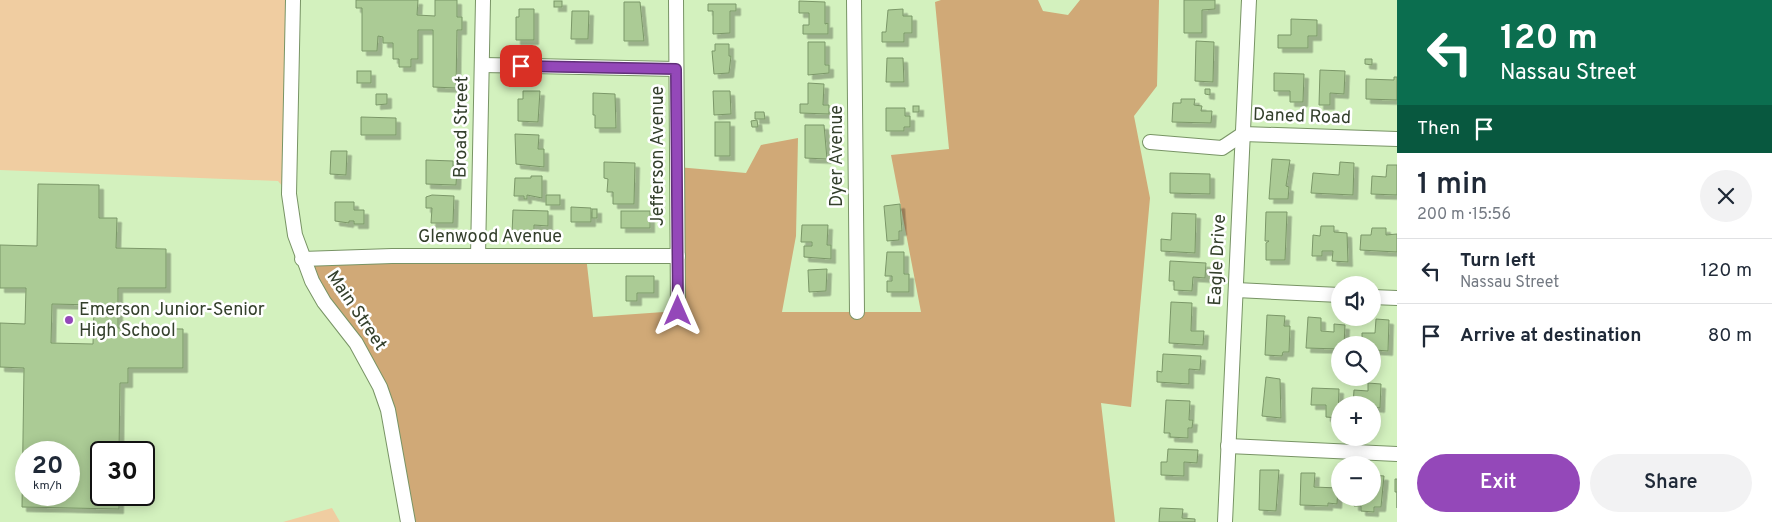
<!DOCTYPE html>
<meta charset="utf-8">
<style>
:root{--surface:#fff;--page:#f2f2f3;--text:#1f2937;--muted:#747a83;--line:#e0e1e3;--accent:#9448b9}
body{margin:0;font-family:Overpass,sans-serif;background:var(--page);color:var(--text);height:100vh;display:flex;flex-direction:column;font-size:19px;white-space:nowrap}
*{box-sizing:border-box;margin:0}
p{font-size:16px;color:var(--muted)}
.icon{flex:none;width:28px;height:28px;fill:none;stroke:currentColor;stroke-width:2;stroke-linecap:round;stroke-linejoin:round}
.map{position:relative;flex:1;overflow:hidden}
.side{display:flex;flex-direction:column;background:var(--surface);width:375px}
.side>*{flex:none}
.banner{background:#0b6e4f;color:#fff;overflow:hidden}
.tools{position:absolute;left:1331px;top:276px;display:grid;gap:10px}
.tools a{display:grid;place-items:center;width:50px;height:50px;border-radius:50%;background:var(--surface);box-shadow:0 2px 12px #0003;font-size:25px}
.speed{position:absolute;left:15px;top:441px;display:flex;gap:10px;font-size:25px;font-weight:700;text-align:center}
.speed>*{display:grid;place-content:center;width:65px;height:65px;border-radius:50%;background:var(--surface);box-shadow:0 2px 12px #0003;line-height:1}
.speed small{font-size:12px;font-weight:400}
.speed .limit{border:2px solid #111;border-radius:8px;background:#fff;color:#111}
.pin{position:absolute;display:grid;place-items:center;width:42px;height:42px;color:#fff;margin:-21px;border-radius:10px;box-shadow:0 2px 8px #0006}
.me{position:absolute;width:55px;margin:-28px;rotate:0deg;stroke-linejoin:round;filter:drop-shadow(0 0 4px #0008)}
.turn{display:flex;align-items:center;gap:18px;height:105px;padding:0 20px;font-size:22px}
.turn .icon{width:65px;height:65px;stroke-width:2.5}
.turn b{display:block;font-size:35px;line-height:42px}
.then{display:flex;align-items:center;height:48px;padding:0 20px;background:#0003;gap:10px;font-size:19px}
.round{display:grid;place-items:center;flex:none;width:52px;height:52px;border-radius:26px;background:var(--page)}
.head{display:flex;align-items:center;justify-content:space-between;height:85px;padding:0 20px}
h1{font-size:30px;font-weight:600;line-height:38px}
.primary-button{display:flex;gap:10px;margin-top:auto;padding:10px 20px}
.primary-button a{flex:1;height:58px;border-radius:30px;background:var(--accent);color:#fff;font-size:20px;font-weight:600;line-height:58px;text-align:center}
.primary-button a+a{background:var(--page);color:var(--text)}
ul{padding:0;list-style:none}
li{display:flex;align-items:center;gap:15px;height:65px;padding:0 20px;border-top:1px solid var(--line)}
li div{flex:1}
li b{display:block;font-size:19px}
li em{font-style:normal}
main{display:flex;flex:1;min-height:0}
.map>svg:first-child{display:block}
.green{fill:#f0cda1}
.forest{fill:#d0a977}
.building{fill:#abcb95;stroke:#7b9768;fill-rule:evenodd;filter:url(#shadow)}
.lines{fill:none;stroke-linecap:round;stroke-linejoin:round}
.street-casing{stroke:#789465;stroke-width:16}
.street{stroke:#fff;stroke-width:14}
.route-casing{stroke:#602f78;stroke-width:12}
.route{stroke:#9448b9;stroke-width:9}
.poi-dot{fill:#9448b9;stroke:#fff;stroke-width:2}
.labels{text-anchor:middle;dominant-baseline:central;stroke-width:5;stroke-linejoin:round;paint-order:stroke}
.street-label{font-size:18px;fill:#333f2b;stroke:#fff}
.poi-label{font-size:18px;fill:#333f2b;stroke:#fff;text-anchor:start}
</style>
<main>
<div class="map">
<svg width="1397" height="522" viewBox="0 0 1397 522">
<defs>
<filter id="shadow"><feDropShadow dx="4.5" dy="4.5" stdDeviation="0" flood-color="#0004"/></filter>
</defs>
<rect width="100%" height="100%" fill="#d3f1be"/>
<g class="green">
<path d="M0 0H293L289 194 278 181 0 170Z"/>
<path d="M332 508 340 522H283Z"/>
</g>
<path class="forest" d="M941 0H1038L1043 11 1068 15 1080 0H1159L1157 86 1134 116 1150 198 1131 407 1101 403 1115 522H408L388 410 302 259 586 256 593 317 678 311 677 167 746 173 761 145 798 138 796 236 782 312H921L891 155 949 149 935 2Z"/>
<g class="building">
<path d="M356 0H418L417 15 435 16V0H457V17H462V30H457L456 88 433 87V30H418V59H411V67H399V59H393V43H383V37L378 36 377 51H362V8H356Z"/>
<path d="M1184 0H1215V9L1202 10V33H1184Z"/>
<rect x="554" y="1" width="8" height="6"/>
<path d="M799 1 825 2V24L828 23V34H803V25H809V13H799Z"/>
<path d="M624 2H640L644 41H624Z"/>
<path d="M708 4H736V11H730V33L713 34V11H708Z"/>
<path d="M519 9H534V40H516V17H519Z"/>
<path d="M903 9V16H912V33H904V42H882V32H886L888 10Z"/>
<path d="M572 11H589L588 39H571Z"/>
<path d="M1291 19 1317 20V36H1308V48H1278V35H1291Z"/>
<path d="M1196 41 1214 42 1213 82 1195 81Z"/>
<path d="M808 42H825V65H829V73L808 75Z"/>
<path d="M715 44H729V56H731L729 73 714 74 712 51H715Z"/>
<path d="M887 58H903L904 82H886Z"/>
<path d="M1365 59H1372V65L1365 64Z"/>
<path d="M1320 70 1345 71 1344 94 1330 93V105H1319Z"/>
<rect x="357" y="71" width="14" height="12"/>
<path d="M1274 73 1304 74 1303 102H1290V91H1274Z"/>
<path d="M1394 77H1397V100L1366 99V79L1394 80Z"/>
<path d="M808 83 824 84 823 105H829V114L800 113V104H808Z"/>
<path d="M1205 89H1210V95L1205 94Z"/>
<path d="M523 91H540L538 122 518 121V99H523Z"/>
<path d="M713 91H730L731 114 714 115Z"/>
<path d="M593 93 615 94 616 128H595V115H593Z"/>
<path d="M376 94H387V104L376 105Z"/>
<path d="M1181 99H1195L1194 105 1202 106 1201 111H1212L1211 123 1172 122 1173 103H1181Z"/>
<rect x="913" y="106" width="6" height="6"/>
<path d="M886 108H905V116H910V127H904V131H886Z"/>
<path d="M755 112H764L765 119H755Z"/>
<path d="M361 117 396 118V135H361Z"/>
<path d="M757 120 758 127H752L751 121Z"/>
<rect x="715" y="122" width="15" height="34"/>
<path d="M805 125H824L827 159 805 158Z"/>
<path d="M515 134 539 135 538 149H544V167L516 164Z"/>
<path d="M331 151H347L346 175 330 174Z"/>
<path d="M1272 159 1290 160 1286 186 1289 187 1288 199H1269Z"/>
<path d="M426 160 453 161V169H457L456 185 426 184Z"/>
<path d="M604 162 635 163 634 204H613V192H607L608 179 604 178Z"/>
<path d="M1340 162 1354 163 1353 195 1311 193 1313 173 1339 175Z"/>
<path d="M1387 165H1397V195L1371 194 1372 176 1386 177Z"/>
<path d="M1170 173 1210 174V194L1170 193Z"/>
<path d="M531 176H542V198L527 195V199H524V196H514L515 178H531Z"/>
<path d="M38 184 99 185V218H117L116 248 166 249V288H118V328L183 329V368H128V383H120L119 452H101V495H119V509L22 507 24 368 0 367V323L25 324 26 288H0V245L37 246ZM52 304 94 305 93 344 51 343ZM26 452H69V495H26Z"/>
<path d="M432 195 454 196 453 223H431L432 208H426V197Z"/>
<rect x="546" y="195" width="14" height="10"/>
<path d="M335 202H354V210H364V224H354V221H349V223L335 221Z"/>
<path d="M900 204 902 231H899V240L887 241 884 206Z"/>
<path d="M571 207 591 208V222H571Z"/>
<rect x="592" y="209" width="5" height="9"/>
<path d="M513 210 548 211V226L534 225V234H512Z"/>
<rect x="621" y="211" width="29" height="17"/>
<path d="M1266 212H1287L1285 260H1266V243L1269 241H1265Z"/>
<path d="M1172 213 1196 214 1195 253 1161 251V239L1171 240Z"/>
<path d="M802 225H828L827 245H831V259L804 257V246H812V242H801Z"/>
<path d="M1321 226H1334V232L1347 233 1348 262 1332 261 1333 251H1322V256H1312L1313 235 1320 236Z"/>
<path d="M1372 228H1386V235L1397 234V252L1360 250 1361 235H1371Z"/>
<path d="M887 252H904V274H909V292H887V281H892V276H885Z"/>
<path d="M1170 261 1206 263 1205 278 1193 277 1192 291 1174 290V281H1169Z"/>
<path d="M827 269 826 291 809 292 808 270Z"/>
<path d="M626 276H654V293H637V301H626Z"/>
<path d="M1171 302 1192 303 1191 331H1204L1203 345 1169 343Z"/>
<path d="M1267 315 1285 316 1284 326H1290L1289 352H1283L1282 356 1265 355Z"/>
<path d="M1308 317 1321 318V331L1334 332V324L1345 325 1344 345H1340V349L1306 348Z"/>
<path d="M1376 319 1389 320 1388 351 1375 350V355H1372V345H1362V333H1375Z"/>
<path d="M1163 354 1201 356 1200 370 1189 369V384L1157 382V371L1162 372Z"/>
<path d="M1266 377 1280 379 1281 418 1262 416Z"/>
<path d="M1368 383 1381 384 1380 408 1372 407V405H1353L1354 390 1368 391Z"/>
<path d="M1312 388 1339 389 1338 418 1326 417V405H1311Z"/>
<path d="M1166 400 1190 401 1189 420H1193L1192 428H1188V438L1170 437V433H1164Z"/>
<path d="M1168 449 1198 450 1197 463 1184 462V476L1161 475V462H1167Z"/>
<path d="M1260 470H1279L1276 511 1259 510Z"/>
<path d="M1301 473H1315L1314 487 1338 488 1337 504 1328 503V506L1300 505Z"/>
<path d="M1372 475 1384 476 1381 507H1374V512L1361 511V506H1354V498H1372Z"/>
<path d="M1395 479H1397V508V492H1395Z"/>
<path d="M1160 508 1183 509 1182 518 1195 519V522H1159Z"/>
</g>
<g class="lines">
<g class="street-casing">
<g id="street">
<path d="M293 0 289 194 295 235 312 281 324 302 356 343 380 387 388 410 408 522"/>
<path d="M676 0 678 311"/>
<path d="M854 0 857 312"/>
<path d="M482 65 676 69"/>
<path d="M1150 142 1222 148 1243 134 1397 139"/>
<path d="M478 256 483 0"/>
<path d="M302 259 392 256H678"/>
<path d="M1236 290 1340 295"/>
<path d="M1372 297 1397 298"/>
<path d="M1228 446 1397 454"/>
<path d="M1225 522 1249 0"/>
</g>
</g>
<use href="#street" class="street"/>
</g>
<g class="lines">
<g class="route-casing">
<path id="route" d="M521 66 676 69 678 311"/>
</g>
<use href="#route" class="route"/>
</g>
<circle class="poi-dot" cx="69" cy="320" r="5"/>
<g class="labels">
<g class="street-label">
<text transform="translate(1302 117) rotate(2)">Daned Road</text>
<text transform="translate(462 127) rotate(-89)">Broad Street</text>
<text transform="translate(658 156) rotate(-90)">Jefferson Avenue</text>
<text transform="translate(837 156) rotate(-90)">Dyer Avenue</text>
<text x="490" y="237">Glenwood Avenue</text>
<text transform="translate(1218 260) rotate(-87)">Eagle Drive</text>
<text transform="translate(356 311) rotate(56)">Main Street</text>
</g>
<g class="poi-label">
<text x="79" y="310">Emerson Junior-Senior<tspan x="79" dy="21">High School</tspan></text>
</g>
</g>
</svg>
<div class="tools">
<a><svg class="icon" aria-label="sound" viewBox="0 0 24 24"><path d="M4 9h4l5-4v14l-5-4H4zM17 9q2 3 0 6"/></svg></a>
<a><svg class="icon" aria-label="search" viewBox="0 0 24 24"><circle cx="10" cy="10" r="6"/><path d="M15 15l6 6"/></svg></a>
<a>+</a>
<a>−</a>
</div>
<div class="speed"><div>20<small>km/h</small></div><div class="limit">30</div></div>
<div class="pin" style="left:521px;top:66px;background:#d93025"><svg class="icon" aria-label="arrive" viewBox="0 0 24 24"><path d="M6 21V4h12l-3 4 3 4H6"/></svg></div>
<svg class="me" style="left:678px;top:311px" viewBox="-20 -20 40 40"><path d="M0-17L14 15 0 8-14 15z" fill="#9448b9" stroke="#fff" stroke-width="4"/></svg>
</div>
<section class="side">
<div class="banner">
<div class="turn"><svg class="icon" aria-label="left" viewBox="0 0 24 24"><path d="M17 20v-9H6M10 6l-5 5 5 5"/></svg><div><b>120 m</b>Nassau Street</div></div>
<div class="then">Then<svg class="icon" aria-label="arrive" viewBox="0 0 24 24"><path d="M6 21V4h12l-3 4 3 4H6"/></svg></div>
</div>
<div class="head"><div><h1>1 min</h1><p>200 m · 15:56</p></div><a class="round"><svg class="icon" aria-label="close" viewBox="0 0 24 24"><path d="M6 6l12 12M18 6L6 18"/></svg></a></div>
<ul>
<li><svg class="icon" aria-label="left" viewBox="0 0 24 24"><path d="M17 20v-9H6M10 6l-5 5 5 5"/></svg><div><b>Turn left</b><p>Nassau Street</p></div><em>120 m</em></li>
<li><svg class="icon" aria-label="arrive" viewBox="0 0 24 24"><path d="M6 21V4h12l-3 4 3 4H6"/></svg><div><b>Arrive at destination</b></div><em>80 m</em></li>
</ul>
<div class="primary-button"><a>Exit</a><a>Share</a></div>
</section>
</main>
